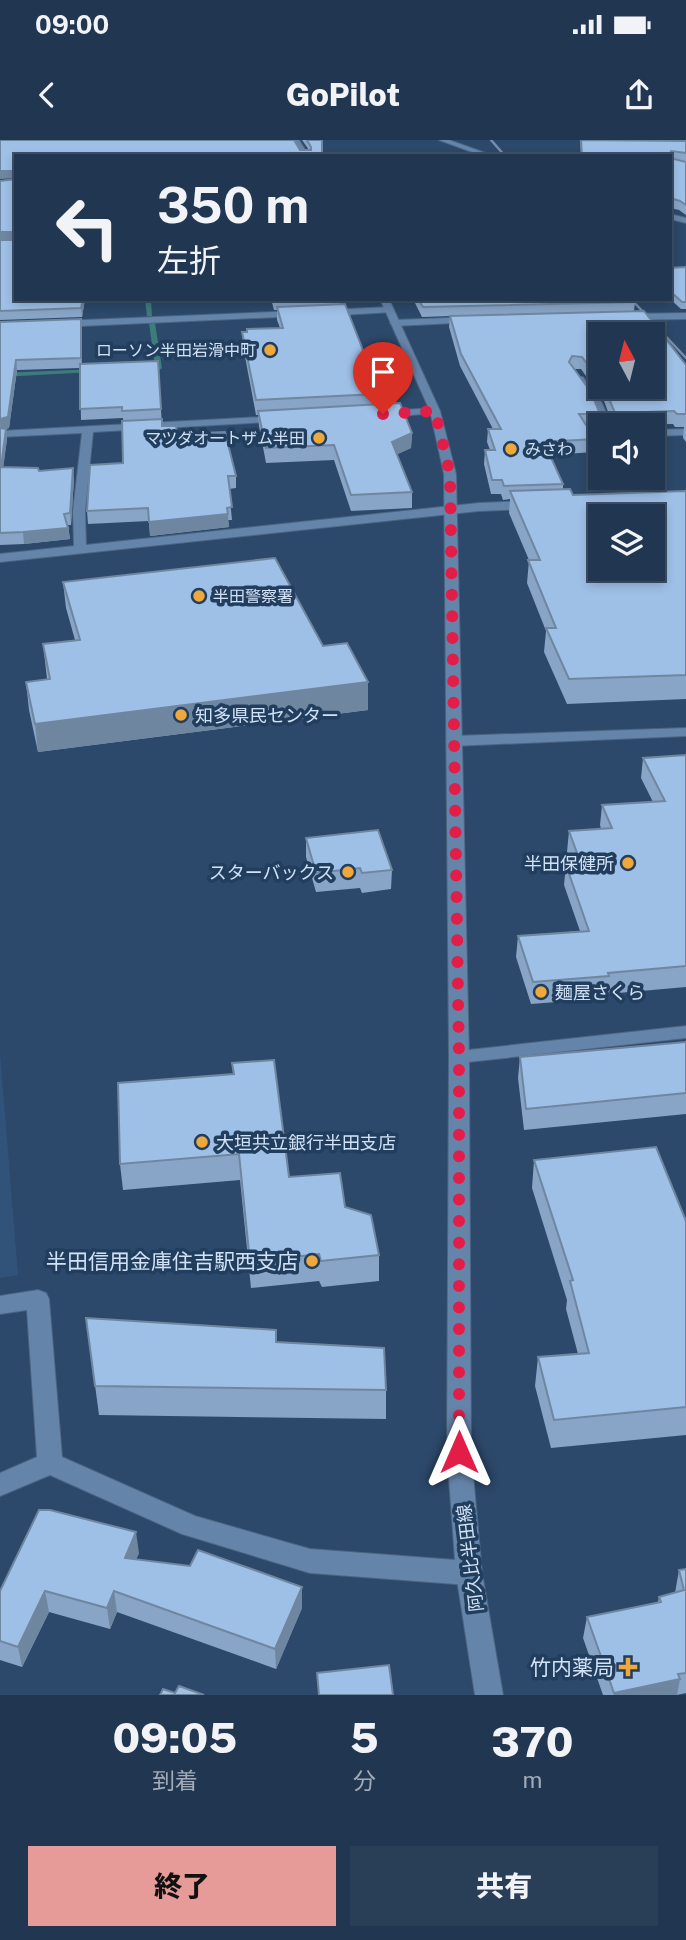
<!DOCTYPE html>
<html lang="ja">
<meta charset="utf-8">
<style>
:root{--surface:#213650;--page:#293e57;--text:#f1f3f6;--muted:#a2abb7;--line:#3e5067;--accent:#e69b98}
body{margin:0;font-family:"Public Sans","Noto Sans JP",sans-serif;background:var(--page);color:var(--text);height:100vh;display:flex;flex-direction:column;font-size:26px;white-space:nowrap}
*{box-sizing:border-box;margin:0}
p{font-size:23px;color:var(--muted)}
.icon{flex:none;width:38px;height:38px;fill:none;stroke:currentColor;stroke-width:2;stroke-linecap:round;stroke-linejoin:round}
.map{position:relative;height:1555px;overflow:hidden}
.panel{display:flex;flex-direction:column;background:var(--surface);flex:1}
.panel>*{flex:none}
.hud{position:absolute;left:14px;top:14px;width:658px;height:147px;border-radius:0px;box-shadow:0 4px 10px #0003,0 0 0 2px var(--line);background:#213650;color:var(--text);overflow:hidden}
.needle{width:46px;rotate:353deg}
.tools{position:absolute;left:588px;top:182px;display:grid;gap:14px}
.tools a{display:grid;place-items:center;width:77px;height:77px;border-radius:0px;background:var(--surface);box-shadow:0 4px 10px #0003,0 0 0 2px var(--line);font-size:35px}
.pin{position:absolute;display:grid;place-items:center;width:60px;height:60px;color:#fff;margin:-72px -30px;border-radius:50% 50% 50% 0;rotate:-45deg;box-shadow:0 0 7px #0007}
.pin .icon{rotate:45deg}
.me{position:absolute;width:77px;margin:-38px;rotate:0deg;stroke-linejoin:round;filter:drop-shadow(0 0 5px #0008)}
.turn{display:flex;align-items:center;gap:24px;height:147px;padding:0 28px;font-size:32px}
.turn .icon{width:91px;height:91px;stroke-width:2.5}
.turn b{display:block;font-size:49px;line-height:60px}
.eta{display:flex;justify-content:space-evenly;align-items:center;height:119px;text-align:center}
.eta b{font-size:42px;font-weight:800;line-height:49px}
.action{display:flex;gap:14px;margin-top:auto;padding:14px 28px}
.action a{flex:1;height:80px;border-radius:0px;background:var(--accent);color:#111;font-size:28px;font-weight:800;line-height:80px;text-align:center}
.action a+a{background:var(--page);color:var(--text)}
.status{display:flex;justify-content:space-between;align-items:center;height:49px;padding:0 35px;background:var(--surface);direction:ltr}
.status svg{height:19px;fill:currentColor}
header{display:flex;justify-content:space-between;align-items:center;height:91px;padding:0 28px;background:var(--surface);font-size:32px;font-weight:800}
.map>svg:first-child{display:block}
.built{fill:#31537a}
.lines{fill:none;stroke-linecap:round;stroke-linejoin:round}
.stream{fill:#3d7c7b;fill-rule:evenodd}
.minor-casing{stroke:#4b6480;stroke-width:2}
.secondary-casing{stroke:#4b6480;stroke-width:2}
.minor{fill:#6584a9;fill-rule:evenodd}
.secondary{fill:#6584a9;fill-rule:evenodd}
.rail{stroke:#778da9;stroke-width:2.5}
.wall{fill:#88a4c6;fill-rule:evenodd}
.shaded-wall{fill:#6f86a1}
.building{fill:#9ebfe6;stroke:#6f86a1;stroke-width:2;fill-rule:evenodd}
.route{stroke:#e11d48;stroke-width:12;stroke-dasharray:0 21.6}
.poi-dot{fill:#eea83c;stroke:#223e5e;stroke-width:2.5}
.labels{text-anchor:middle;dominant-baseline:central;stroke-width:7;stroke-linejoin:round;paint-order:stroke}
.far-poi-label{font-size:16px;fill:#d1e1f6;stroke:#223e5e;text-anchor:end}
.poi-label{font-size:18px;fill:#d1e1f6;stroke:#223e5e;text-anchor:start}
.street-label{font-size:18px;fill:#d1e1f6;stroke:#223e5e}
.near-poi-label{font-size:21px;fill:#d1e1f6;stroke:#223e5e;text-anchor:end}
</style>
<div class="status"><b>09:00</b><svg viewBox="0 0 49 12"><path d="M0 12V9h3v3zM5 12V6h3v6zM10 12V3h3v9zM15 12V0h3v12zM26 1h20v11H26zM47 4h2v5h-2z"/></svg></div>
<header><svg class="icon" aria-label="back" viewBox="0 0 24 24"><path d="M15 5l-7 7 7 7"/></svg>GoPilot<svg class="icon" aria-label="share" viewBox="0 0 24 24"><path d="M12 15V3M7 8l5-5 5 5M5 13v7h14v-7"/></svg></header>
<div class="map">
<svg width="686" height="1555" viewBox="0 0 686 1555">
<rect width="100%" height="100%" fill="#2c486a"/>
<path class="built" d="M0 913 18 1135 0 1138Z"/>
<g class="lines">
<g class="stream">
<path d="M145 159H151L152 177 147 176Z"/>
<path d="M152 181 155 183 162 228C158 232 148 231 142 229V227L155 226 149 183Z"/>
<path d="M96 229V231L94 232 0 237V233Z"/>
</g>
<g class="minor-casing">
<g id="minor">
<path d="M439 0H449L494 16H483Z"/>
<path d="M670 74 686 78V83L670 79Z"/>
<path d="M389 167 394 170 392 172 326 176 321 173 326 170Z"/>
<path d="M298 171 303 174 301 176 60 187 55 184 60 181Z"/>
<path d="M686 173V179L627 180 622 177 627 174Z"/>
<path d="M473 177 476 178V182L395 186 390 183 395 180Z"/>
<path d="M575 237H583L602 263 611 285H601L592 263 574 239Z"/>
<path d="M435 268 439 269V273L383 277 378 274 383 271Z"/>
<path d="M281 276 285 277V281L93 292 85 371 86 405 479 363 533 361 539 365 533 369 479 371 0 422V414L74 406 73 371 82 293 0 297V291Z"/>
<path d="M686 289V295L653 296V290Z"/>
<path d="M622 338H634L648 362 646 364H638Z"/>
<path d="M686 588V596L454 606 446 601 454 596Z"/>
<path d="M686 886V898L459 923 452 922 449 917 452 912 459 911Z"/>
<path d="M38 1150 46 1153 49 1159 62 1317 195 1376 310 1409 469 1421 478 1424 482 1433 478 1442 469 1445 310 1433 182 1394 50 1335 0 1356V1333L37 1317 27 1170 0 1174V1156Z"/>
</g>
</g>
<g class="secondary-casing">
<g id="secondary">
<path d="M293 0H299L309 16H302Z"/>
<path d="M380 159H389L440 271 456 334 469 917 471 1312 482 1433 503 1555H475L456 1433 447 1312 449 917 444 334 430 271Z"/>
</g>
</g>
<use href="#minor" class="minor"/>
<use href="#secondary" class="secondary"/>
<g class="rail">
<path d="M491 0 505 16"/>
<path d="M631 159 686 218"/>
</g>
</g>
<g class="wall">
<path d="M0 0 309 10 302 0H322V13L16 16V38Z"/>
<path d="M580 0H686L655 1H686V75L679 70 670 68V16H581Z"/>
<path d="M16 39V159H85L82 177 0 180V41Z"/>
<path d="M686 127V169H681L670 159V128Z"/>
<path d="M271 159H378V160L341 162V164L368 223 397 253 396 263 412 293 411 308 397 314 412 352V368L351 371 334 320 266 323 259 286 258 275H256L243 206 242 192 280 188 277 180V170H274Z"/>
<path d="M413 159H632L635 162 634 171 686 225V302L683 298 684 287H675L673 284 613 285 604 261 581 229H574L600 274 599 287H587L595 299 594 312 550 315 563 344V349L573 355 686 351V559L567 564 544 512 546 491 527 443 529 420 509 373 510 359 503 360 501 354H491L484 324 485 310H490L487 302 488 289H493L460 226 449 187 450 176 422 177ZM600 194 653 247H600Z"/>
<path d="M81 179 82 224 158 221 162 286 177 294 236 336V348L229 349 232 380H228L229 387 150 396 149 381 88 384 87 371 123 323V278L81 280 80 228 17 230 9 288 6 289 7 299 3 327 39 331 74 339 71 385H68L70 399 24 404 0 405V182Z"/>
<path d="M63 442 323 506 368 542V570L38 612 29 570 26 542 47 539 43 504 75 500 66 468Z"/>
<path d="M686 615V847L607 854V858L531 864 516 817 518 796 580 791 564 745 566 725 571 724 567 712 569 691 601 689 600 685 602 665 653 662 641 638 643 618Z"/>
<path d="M306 698 392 730 391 749 362 753 360 748 316 752 306 717Z"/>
<path d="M686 902V974L524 990 518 938 520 917Z"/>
<path d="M232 923 289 1037 345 1067 379 1115V1141L322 1147 319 1141 251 1148 240 1040 123 1050 120 1024 233 934Z"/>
<path d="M534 1020 686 1081V1295L551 1308 535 1246 538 1217 578 1214 566 1169 567 1160 532 1048Z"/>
<path d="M86 1178 276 1202 386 1250V1279L99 1275Z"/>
<path d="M139 1413 136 1419 302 1447V1468L276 1529 117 1472 110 1489 49 1472 22 1527 0 1520V1451Z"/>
<path d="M686 1429V1553L677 1555H603L583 1498 587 1477 658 1462 659 1457 675 1453 679 1430Z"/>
</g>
<g class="shaded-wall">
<path d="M0 31H15L16 38 0 39Z"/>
<path d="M15 91 16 99 0 100V92Z"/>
<path d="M83 159H85L82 177 81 168Z"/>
<path d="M81 179 82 188V228L81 218Z"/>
<path d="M16 220 17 230 9 288 6 289 7 299 2 338 1 327 0 279Z"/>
<path d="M412 293 411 308 392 317V302Z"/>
<path d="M73 328 74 339 71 385 70 373Z"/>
<path d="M228 374 229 387 150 396 149 382Z"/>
<path d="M68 388 70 399 24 404 23 392Z"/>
<path d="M368 542V570L38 612 35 584Z"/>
<path d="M136 1392 139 1413 128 1438 125 1418Z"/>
<path d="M302 1447V1468L276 1529 275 1509Z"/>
<path d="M45 1451 49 1472 22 1527 18 1507Z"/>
<path d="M114 1451 117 1472 110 1489 107 1468Z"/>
<path d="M680 1539 677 1555H614V1553Z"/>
</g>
<g class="building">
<path d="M0 0H294L300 10H311V7L307 0H322V13L441 16H16V34L15 31H0Z"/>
<path d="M581 0 686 1V13L671 11 669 16H582Z"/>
<path d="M670 18 686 22V65L680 61 670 58Z"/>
<path d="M16 39V92H0V41Z"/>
<path d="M16 98V159H83L81 168 0 171V100H15Z"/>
<path d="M686 127V162H682L670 151V128Z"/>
<path d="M274 159H308L274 161Z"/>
<path d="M418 159H632L635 162 423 167Z"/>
<path d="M345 164 368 223 386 222 397 253 256 260 242 192H247V189L283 188 277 167Z"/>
<path d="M644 171 686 225V274H677L674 271 615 273 604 247H653V194H600V242L582 217 572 216 569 222 591 252 600 274H579L595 299 544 302 563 344 504 346 502 340H492L485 310H495L488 289H501L461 214 450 176Z"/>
<path d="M81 179V218L16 220 8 277 0 279V182Z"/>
<path d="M158 221 161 269 122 271V267L80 269V224Z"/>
<path d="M400 263 412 293 392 302 412 352 351 355 334 305 266 308 258 271Z"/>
<path d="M162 279V286H176L177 294 225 292 236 336H228L232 367 227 368 228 374 149 382 148 368 87 371 90 325 123 323 122 281Z"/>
<path d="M0 288 6 289 1 327 38 328 39 331 73 328 70 373 64 374 68 388 23 392 0 393Z"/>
<path d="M570 349 573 355 686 351V535L569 539 546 488H556L528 420H540L510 351ZM600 376H653V429H600Z"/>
<path d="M275 418 323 506 347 503 368 542 35 584 26 542 50 539 43 504 80 500 63 442Z"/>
<path d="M686 615V826L608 833 609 836 533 842 518 796 589 791 566 725 581 724 569 691 612 688 602 665 665 661 643 618Z"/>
<path d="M378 690 392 730 362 733 360 728 316 733 306 698Z"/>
<path d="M686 902V953L526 969 520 917Z"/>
<path d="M274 920 289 1037 340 1033 345 1067 371 1075 379 1115 321 1121 319 1114 250 1122 239 1014 120 1024 118 943 234 934 232 923Z"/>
<path d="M656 1007 686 1081V1267L554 1280 538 1217 589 1213 570 1141 573 1140 534 1020Z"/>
<path d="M86 1178 276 1190V1202L384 1208 386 1250 95 1246Z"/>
<path d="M39 1370H50L136 1392 125 1418 190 1426 198 1410 302 1447 275 1509 114 1451 107 1468 45 1451 18 1507 0 1501V1451Z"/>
<path d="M686 1429V1533L678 1534 680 1539 614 1553 587 1477 661 1462 659 1457 684 1450 679 1430Z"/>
<path d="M389 1525 393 1555H319L317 1533Z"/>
<path d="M179 1546 204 1555H160L163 1549 175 1553Z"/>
</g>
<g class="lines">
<path class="route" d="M383 274 435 271 450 334 459 917V1312"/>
</g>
<g class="poi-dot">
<circle cx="270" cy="210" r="7"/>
<circle cx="319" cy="298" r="7"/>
<circle cx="511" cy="309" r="7"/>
<circle cx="199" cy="456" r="7"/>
<circle cx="181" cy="575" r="7"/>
<circle cx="628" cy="723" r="7"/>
<circle cx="348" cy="732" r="7"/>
<circle cx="541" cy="852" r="7"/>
<circle cx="202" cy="1002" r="7"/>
<circle cx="312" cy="1121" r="7"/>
<path d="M624.5 1516.5h7v7h7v7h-7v7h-7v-7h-7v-7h7z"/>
</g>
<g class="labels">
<g class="far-poi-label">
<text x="256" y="210">ローソン半田岩滑中町</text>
<text x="305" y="298">マツダオートザム半田</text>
<text x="525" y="309" text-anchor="start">みさわ</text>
<text x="213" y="456" text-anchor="start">半田警察署</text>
</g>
<g class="poi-label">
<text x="195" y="575">知多県民センター</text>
<text x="614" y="723" text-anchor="end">半田保健所</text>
<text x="334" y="732" text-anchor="end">スターバックス</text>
<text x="555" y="852">麺屋さくら</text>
<text x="216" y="1002">大垣共立銀行半田支店</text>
</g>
<g class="street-label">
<text transform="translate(470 1418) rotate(-97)">阿久比半田線</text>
</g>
<g class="near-poi-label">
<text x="298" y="1121">半田信用金庫住吉駅西支店</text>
<text x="614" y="1527">竹内薬局</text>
</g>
</g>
</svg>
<div class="tools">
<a><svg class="needle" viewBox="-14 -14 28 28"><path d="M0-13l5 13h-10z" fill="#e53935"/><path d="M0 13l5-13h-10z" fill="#a2abb7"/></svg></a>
<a><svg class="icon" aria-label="sound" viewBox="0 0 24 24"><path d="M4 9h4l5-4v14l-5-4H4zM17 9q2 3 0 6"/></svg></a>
<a><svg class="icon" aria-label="layers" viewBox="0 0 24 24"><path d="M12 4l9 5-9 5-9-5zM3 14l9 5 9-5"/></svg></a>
</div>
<div class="pin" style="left:383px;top:274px;background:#d93025"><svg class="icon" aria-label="arrive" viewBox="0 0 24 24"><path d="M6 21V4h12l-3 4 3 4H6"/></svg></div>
<svg class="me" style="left:459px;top:1312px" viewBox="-20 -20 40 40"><path d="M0-17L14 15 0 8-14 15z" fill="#e11d48" stroke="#fff" stroke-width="4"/></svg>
<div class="hud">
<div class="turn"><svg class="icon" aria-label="left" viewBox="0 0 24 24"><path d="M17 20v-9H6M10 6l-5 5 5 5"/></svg><div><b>350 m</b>左折</div></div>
</div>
</div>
<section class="panel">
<div class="eta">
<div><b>09:05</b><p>到着</p></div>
<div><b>5</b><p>分</p></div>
<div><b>370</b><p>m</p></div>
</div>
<div class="action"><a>終了</a><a>共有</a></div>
</section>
